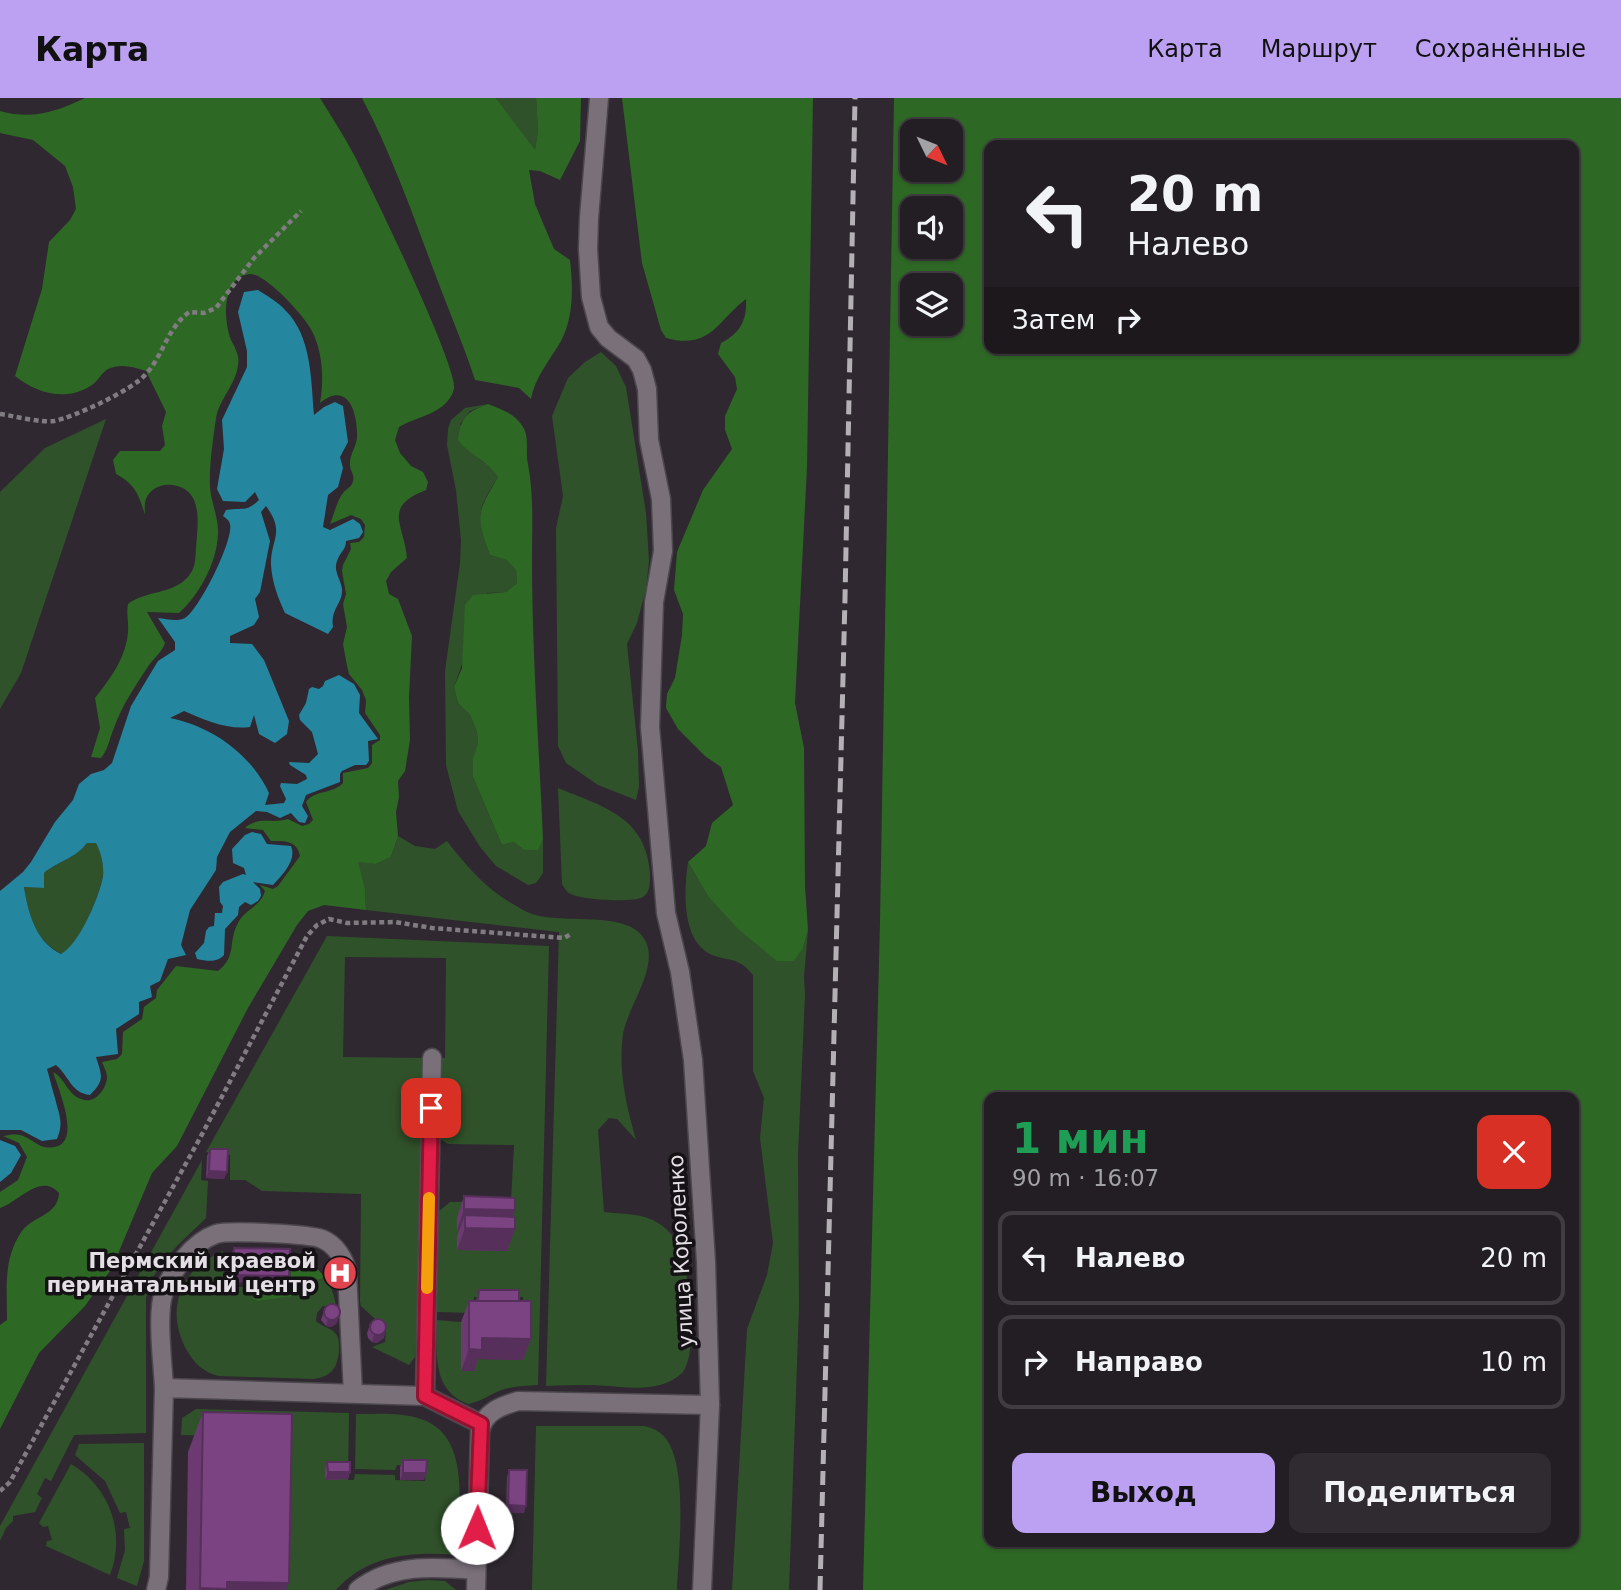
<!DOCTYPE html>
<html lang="ru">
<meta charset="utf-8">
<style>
:root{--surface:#231e24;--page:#2f2b31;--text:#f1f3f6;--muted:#a3a2a6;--line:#403c41;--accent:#bca0f2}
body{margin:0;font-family:"DejaVu Sans",sans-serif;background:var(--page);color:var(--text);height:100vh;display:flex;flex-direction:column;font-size:26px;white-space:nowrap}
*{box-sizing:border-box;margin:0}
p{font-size:23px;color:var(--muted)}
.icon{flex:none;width:38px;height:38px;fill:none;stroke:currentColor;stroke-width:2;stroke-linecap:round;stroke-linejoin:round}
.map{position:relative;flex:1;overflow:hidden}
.panel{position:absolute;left:984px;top:994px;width:595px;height:455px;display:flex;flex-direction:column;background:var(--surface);border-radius:14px;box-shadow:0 2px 5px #0004,0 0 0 2px var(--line)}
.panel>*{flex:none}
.top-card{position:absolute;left:984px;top:42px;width:595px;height:214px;border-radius:14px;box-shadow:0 2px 5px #0004,0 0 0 2px var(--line);background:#231e24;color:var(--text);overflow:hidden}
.needle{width:46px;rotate:133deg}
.tools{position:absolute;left:900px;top:21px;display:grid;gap:14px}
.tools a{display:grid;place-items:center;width:63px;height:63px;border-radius:14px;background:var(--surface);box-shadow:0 2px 5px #0004,0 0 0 2px var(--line);font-size:35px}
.pin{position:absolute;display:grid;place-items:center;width:60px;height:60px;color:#fff;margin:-30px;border-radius:14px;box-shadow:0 4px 10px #0006}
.me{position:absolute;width:77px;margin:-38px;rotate:1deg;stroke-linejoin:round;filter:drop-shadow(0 0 5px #0008)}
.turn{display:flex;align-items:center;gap:24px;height:147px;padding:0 28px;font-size:32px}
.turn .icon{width:91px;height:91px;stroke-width:2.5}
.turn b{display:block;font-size:49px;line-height:60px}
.then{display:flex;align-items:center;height:66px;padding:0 28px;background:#0003;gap:14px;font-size:26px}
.round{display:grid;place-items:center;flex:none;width:74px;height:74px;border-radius:14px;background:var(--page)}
.overview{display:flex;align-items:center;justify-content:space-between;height:119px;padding:0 28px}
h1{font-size:42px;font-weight:700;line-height:52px;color:#1e9e55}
.action{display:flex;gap:14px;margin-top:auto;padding:14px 28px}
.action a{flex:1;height:80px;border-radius:14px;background:var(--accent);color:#111;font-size:28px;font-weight:700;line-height:80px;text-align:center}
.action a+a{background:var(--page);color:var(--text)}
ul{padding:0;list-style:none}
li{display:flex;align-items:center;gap:21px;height:94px;margin:0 14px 10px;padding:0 14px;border:4px solid var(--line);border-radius:14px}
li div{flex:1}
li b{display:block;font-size:26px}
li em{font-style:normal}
header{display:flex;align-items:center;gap:42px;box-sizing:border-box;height:98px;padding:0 35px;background:var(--accent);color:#111}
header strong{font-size:33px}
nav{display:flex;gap:38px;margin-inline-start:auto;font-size:24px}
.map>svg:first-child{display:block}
.green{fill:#30522a}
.forest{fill:#2e6825;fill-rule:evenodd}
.water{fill:#25879f;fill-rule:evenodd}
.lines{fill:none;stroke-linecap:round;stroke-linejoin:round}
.minor-casing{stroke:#4c474d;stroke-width:21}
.path{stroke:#817b82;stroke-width:4.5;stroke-dasharray:5 3.5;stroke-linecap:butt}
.minor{stroke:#79707a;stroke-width:18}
.rail{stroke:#b5b0b6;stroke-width:5;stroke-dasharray:14 7;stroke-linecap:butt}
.wall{fill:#6a3a70}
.shaded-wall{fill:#562f5b}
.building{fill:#7b4382;stroke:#562f5b;stroke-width:2}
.route-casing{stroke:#92132f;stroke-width:18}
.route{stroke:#e11d48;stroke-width:12}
.slow{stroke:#f59e0b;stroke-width:12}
.labels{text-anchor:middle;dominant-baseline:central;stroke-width:7;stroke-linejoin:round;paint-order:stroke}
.street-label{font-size:21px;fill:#e4dfe5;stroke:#151216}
.poi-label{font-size:21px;font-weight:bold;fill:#e4dfe5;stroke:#151216;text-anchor:end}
</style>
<header>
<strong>Карта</strong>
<nav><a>Карта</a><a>Маршрут</a><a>Сохранённые</a></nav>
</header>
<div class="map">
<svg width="1621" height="1492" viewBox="0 0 1621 1492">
<rect width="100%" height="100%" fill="#2f2830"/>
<g class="green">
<path d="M496 0H536L538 33 535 53Z"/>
<path d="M601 254 616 268 626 289 646 415 649 463 646 491 637 525 627 546 638 653 639 689 636 702 598 687 566 665 558 648 556 430 563 398 552 318 568 280 585 264Z"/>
<path d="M488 306 470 313 460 326 479 361 492 370 498 379C476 413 476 419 490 457L506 462 516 472 517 485 506 494 487 495 454 589 458 605 470 617 477 634 478 645 473 660V679L502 747 513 744 524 752H537L543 741V775L536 785 528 787 496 768 480 749 458 713 446 667 445 573 460 465 461 442 456 392 447 347 448 331 451 322 465 310Z"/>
<path d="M106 321 21 575 0 611V394L45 350Z"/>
<path d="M558 690C604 709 646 719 650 775 650 783 651 794 643 799 633 805 578 802 569 795 566 793 564 789 562 786Z"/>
<path d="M398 738 415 748 435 751 447 743C472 775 490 795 527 814 558 829 631 809 646 844 658 871 628 908 623 936 618 974 626 1006 636 1042L617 1021 609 1020 598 1032 604 1114C631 1117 652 1114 672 1137 689 1155 700 1257 682 1275 658 1298 618 1287 589 1287 575 1287 561 1287 546 1288L559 834 366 812 365 790 357 763 376 766 391 759Z"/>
<path d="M87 745H96C101 755 104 766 103 777 100 797 79 847 62 856 35 843 28 815 24 789L44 790 43 776C58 763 75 761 87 745Z"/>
<path d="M688 764 708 798 803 850 808 832 804 879 805 897 798 1057 799 1209 789 1492H732L747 1231 767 1177 773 1145 760 1040 764 1000 753 973V877C750 874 746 868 741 866 732 860 719 861 710 856 681 841 684 791 688 764Z"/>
<path d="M327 838 549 848 538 1287C525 1288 511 1288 499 1293 487 1298 480 1304 468 1306 431 1292 437 1255 437 1222L461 1224V1273L474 1261 523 1262V1199H474L473 1215 436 1214 438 1114 450 1104 511 1103 514 1047 448 1046 440 1041V960H445L446 860 345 859 343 959 424 960 417 1243 415 1259 409 1267 372 1249 385 1244 386 1231 361 1208 360 1204 361 1096 262 1093 245 1082H230V1057L206 1054Z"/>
<path d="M202 1062 201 1082 208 1083 206 1120C183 1143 152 1166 146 1200V1335L74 1337 51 1383 45 1380 37 1396 42 1400 35 1414 13 1418V1423L6 1430 0 1443V1428Z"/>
<path d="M223 1153 224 1187 226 1189H288L291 1186 290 1156 294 1155C316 1165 333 1184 336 1208H323L317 1215 316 1223C322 1229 330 1229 335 1235 339 1239 339 1245 339 1251 338 1269 332 1279 313 1281L219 1278C204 1275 194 1265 186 1251 165 1211 180 1171 223 1153Z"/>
<path d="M196 1311 349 1315 348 1382H354L355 1376 395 1377V1382L425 1383 426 1368 397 1367 395 1372 355 1371 356 1316C377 1316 401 1314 421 1321 473 1338 458 1414 457 1457 413 1453 368 1456 336 1492H279L224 1338 181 1337 182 1320Z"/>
<path d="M536 1328H644C649 1329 655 1331 659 1334 691 1355 678 1456 677 1492H532Z"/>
<path d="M144 1345V1463L137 1488 117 1480 125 1452 124 1431 130 1430 126 1414 120 1415 105 1383 75 1357 79 1346Z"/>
<path d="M71 1366C110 1389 126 1435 110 1477L46 1448 47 1443 52 1442 48 1428 43 1429 39 1425Z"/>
<path d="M427 1482 445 1483 456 1492H385L409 1484Z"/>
</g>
<g class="forest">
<path d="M85 0H320C331 18 343 36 353 55 369 85 459 271 454 291 447 316 417 318 399 329L395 342 400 355 411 368 423 374 428 384 426 392C382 409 404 426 407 460L391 474 386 483 389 496 398 501 412 538 409 599 410 642 405 673 398 683 399 699 396 714 398 738 391 759 376 766 358 764 365 790 366 812 324 807 308 813 297 827 248 910 177 1048 152 1075 112 1170 85 1208 39 1255 0 1331V1227L7 1222C7 1192 3 1163 20 1136 31 1117 58 1119 59 1095 41 1074 18 1104 0 1110V1094L18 1082 27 1059 19 1045 3 1038C8 1037 15 1036 20 1037 29 1039 36 1047 44 1049 87 1056 59 993 53 974 65 980 67 996 81 1001 94 1007 106 992 107 980 107 974 104 969 102 964L117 961 122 956 123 934 142 921 144 909 156 900 157 892 176 868 218 873C237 858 228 845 237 827 244 811 260 810 265 793L260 787 273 791 278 788 300 758C297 742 284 743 271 743L263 732 245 730C257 718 273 726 288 721L302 728 309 726 313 722 306 704C314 692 333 696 343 685V675L368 670 372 665V647L380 642V637L365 615 366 602 362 592 349 576 347 568 343 546 347 529 343 506 346 496 342 473 343 467 351 451 350 445 359 444 364 439 365 427 361 421 351 417 330 426C334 417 337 402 343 395 346 391 352 389 353 383 355 377 350 373 350 367 349 358 356 349 357 340 358 315 348 282 320 305 324 282 323 255 312 233 305 219 267 177 251 176 243 176 237 180 233 186 223 200 225 226 231 242 235 250 240 258 238 267 236 286 219 302 216 320 213 342 209 368 210 389 211 404 219 421 218 436 217 465 199 497 179 515L147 514 165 545C162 554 155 559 149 567 136 587 122 607 114 630 109 641 109 650 101 660L91 659 100 630 95 600C110 581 126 560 128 534 129 524 126 516 128 506 147 492 170 497 187 480 196 470 195 463 196 450 197 435 200 416 194 402 186 383 154 381 146 401 144 405 145 413 145 417 139 397 135 386 116 376L113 362 120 353H160L165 347 162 328 166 314 146 273C134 269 120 265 108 271 102 274 98 283 92 287 66 304 38 296 15 278L42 191 49 144 70 122 76 111 73 89 65 68 33 42 0 35V13C32 22 56 14 85 0Z"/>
<path d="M362 0H496L535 52 538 33 536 0H581L580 43 560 82 540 73 529 72 535 106 554 151 570 162C573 188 574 219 561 243 550 262 535 279 531 301L519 290 475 282C462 242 445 204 431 165 410 109 390 53 362 0Z"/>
<path d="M622 0H813L807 369 795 605 804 650 805 788 808 832 803 850 794 863H777L738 831 708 798 688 764 706 748 712 725 733 707 721 669 705 658 678 631 666 610 667 596 675 580 682 537 683 516 674 492 677 454 703 392 732 351 725 332V318L737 291 735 279 718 256 721 245C740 235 747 223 746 201 717 223 711 252 666 240L661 232 642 165Z"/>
<path d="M894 0H1621V1492H863L880 824ZM950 33V72H912V33ZM989 47H1573V250H989ZM950 110V149H912V110ZM950 187V226H912V187ZM1573 999V1444H989V999Z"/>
<path d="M488 306C501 311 516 316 523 329 530 341 525 354 528 366 534 399 532 428 532 462 532 554 539 648 543 741L538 752H524L513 744 502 747 473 679V660L478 645 477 634 470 617 458 605 454 589 462 570 465 507 473 497 506 494 517 485 516 472 506 462 490 457C475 417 477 415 498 379 488 363 469 357 458 342 461 318 467 314 488 306Z"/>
<path d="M294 1155 312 1166 325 1179 316 1182 299 1197 258 1203 253 1201V1189H288L291 1187 290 1156Z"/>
</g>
<g class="water">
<path d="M258 192C267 198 278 204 285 212 312 238 311 283 314 317L324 309 335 304 343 308 348 344 340 359 343 370 338 389 328 397 323 429 330 432 353 421 360 426 363 434 359 440 346 443C346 452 340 454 337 463 333 473 341 482 342 491 343 506 330 510 333 529L328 536 285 515C278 500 272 484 271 467 270 442 286 435 266 408L261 414 270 443 260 494 255 501 259 519 254 527 230 538V545L252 546 264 562 289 623 287 636 275 645 259 636 254 617 250 629C227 632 205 622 184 613L170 620C211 628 251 656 269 695L265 707 284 705 286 701 280 688 281 685 297 686 307 681 306 677 290 667 289 664 309 665 318 656 312 634 300 622 299 617 306 605 309 591 312 589 319 591 323 588 325 583 339 577 354 586 360 597 359 615 378 641 368 643 369 663 366 667H355L342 673 340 676V684L306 697 302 708 308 718 305 725 299 724 291 715 280 720 267 714 256 713 230 734 217 759 216 772 190 812 181 847 186 857 168 861 160 883 150 888 152 899 139 904V916L116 931 118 956 96 959C102 978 105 982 90 997 71 995 69 978 56 967L47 971C50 981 52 991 55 1000 59 1017 64 1024 57 1041L42 1043 21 1032H0V793L23 774 31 764 55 724 73 702 79 686 91 676 104 672 112 665 131 608 158 563 175 552V544L158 520C167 521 177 524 185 520 199 512 234 442 230 426 229 422 227 421 223 418L226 412C242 409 246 415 259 402L255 394 245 404 223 403 217 391 224 351 222 322 247 269V253L238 214 244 194ZM87 745H96C101 755 104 766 103 778 100 797 79 847 61 856 36 844 28 815 24 789L44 790V775C58 763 75 761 87 745Z"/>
<path d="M252 734 261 736 267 746 291 748C297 762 283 776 273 787L253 784 260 791 261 798 258 803 251 807 245 804 239 809 238 817 225 831 224 857C217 865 207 863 197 861L195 855 204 845 206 833 209 829 214 828 215 815H222L223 808 220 804 219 789 223 784 243 776 246 777 244 770 233 765 232 751 245 737Z"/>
<path d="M0 1042 15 1048 21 1057 11 1075 0 1084Z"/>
</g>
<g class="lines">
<g class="minor-casing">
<g id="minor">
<path d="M599 0 589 120 588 151 591 199 599 229 608 240 636 261 642 272 647 291 649 342 661 401 663 453 654 504 650 629 666 815 680 874 693 962 706 1164 710 1307 702 1492"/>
<path d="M164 1290C163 1267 156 1215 164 1194 172 1172 193 1144 216 1136 227 1132 311 1136 322 1141 335 1146 345 1161 347 1174L353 1295"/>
<path d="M425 1298 432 960"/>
<path d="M156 1492 159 1479 164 1290 425 1298 481 1326"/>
<path d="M358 1492C391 1465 436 1469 476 1472"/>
<path d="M476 1492 480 1333C484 1314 501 1308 518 1303L710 1307"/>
</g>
</g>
<g class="path">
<path d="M0 316C14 318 41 325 54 323 74 319 133 292 146 276 164 256 166 232 189 214L204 215 216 210 254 160 301 113"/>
<path d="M0 1393 10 1384 200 1040 307 838 317 827 329 821 347 825 395 824 432 830 564 840 571 836"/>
</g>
<use href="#minor" class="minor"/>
<path class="rail" d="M820 1492 845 500 855 0"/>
</g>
<g class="wall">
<path d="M210 1051 227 1074 224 1081 206 1080 207 1058Z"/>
<path d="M464 1098 515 1112 512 1119 515 1131 507 1153 457 1152V1139L459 1133H457V1120Z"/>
<path d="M234 1150 286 1185 230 1184 231 1157Z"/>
<path d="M479 1192 519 1203 531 1241 523 1262 478 1261 474 1273H461V1224L469 1203H476Z"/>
<path d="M325 1209 341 1214 336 1226 331 1229 326 1228 321 1222Z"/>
<path d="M370 1227 384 1240 377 1245 372 1244 368 1240 367 1235Z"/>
<path d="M203 1314 286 1492H186L188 1354Z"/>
<path d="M403 1362 426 1375 424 1382H400V1369Z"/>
<path d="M327 1364 350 1374 348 1381 325 1382V1371Z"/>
<path d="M509 1372 524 1415H506L507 1379Z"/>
</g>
<g class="shaded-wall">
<path d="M209 1073 227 1074 224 1081 206 1080Z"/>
<path d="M464 1111 515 1112 508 1131H515L507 1153 457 1152 465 1130V1117L459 1133H457Z"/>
<path d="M232 1177 289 1178 286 1185 230 1184Z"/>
<path d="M339 1219 336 1226 331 1229 326 1228 328 1221Z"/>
<path d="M386 1232 384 1240 377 1245 372 1244 374 1237Z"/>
<path d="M482 1240 531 1241 523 1262 478 1261 474 1273H461L469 1251Z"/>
<path d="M328 1374H350L348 1381 325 1382Z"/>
<path d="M403 1375H426L424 1382H400Z"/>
<path d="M508 1407 526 1408 524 1415H506Z"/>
<path d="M227 1484 289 1485 286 1492H199L200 1490Z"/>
</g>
<g class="building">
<path d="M210 1051H228L227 1074 209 1073Z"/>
<path d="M464 1098 515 1100V1112L464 1111Z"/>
<path d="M465 1117 515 1119V1131L465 1130Z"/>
<path d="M234 1150 290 1151 289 1178 232 1177Z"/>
<path d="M479 1192H519V1203H478Z"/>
<path d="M469 1203H531V1241L482 1240V1252L469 1251Z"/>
<circle cx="332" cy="1214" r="8"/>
<circle cx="378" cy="1229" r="8"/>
<path d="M203 1314 292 1316 289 1485 227 1484V1491L200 1490Z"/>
<path d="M403 1362H427L426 1375H403Z"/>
<path d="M327 1364H350V1374H328Z"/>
<path d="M509 1372H527L526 1408 508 1407Z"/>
</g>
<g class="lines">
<g class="route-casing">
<path id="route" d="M431 1010 425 1298 481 1326 477 1430"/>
</g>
<use href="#route" class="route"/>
<path class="slow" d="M427 1190 429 1100"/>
</g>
<defs>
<g id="hospital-disc" transform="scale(1.75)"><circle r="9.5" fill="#e0444e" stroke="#151216"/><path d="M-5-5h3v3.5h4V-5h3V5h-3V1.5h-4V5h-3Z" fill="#fff"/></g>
</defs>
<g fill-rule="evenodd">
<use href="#hospital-disc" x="340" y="1175"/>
</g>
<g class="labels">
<g class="street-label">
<text transform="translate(681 1153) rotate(-93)">улица Короленко</text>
</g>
<g class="poi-label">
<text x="316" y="1163">Пермский краевой<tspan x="316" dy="24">перинатальный центр</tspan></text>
</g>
</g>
</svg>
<div class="tools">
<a><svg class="needle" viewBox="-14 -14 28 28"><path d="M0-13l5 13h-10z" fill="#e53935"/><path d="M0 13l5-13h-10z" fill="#a3a2a6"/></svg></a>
<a><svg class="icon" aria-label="sound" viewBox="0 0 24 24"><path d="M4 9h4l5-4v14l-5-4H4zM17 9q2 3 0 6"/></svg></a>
<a><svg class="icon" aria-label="layers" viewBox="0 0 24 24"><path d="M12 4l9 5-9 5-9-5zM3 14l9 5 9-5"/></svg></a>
</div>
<div class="pin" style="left:431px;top:1010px;background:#d93025"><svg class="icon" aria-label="arrive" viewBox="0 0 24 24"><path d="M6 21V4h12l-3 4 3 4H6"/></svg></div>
<svg class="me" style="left:477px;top:1430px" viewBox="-20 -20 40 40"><circle r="19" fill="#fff"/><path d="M0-13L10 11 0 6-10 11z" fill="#e11d48"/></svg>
<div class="top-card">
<div class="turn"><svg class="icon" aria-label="left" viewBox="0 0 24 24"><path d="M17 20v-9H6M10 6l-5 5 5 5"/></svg><div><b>20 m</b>Налево</div></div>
<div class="then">Затем<svg class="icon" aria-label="right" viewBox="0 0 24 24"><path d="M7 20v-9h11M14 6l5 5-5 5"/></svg></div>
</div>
<section class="panel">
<div class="overview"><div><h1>1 мин</h1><p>90 m · 16:07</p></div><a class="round" style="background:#d93025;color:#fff"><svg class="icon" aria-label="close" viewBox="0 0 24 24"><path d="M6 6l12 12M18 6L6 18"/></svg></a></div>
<ul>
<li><svg class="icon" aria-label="left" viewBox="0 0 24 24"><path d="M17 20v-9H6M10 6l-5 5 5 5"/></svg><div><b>Налево</b></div><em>20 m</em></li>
<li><svg class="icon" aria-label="right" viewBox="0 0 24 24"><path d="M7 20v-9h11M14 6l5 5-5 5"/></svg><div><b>Направо</b></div><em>10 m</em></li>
</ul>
<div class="action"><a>Выход</a><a>Поделиться</a></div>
</section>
</div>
